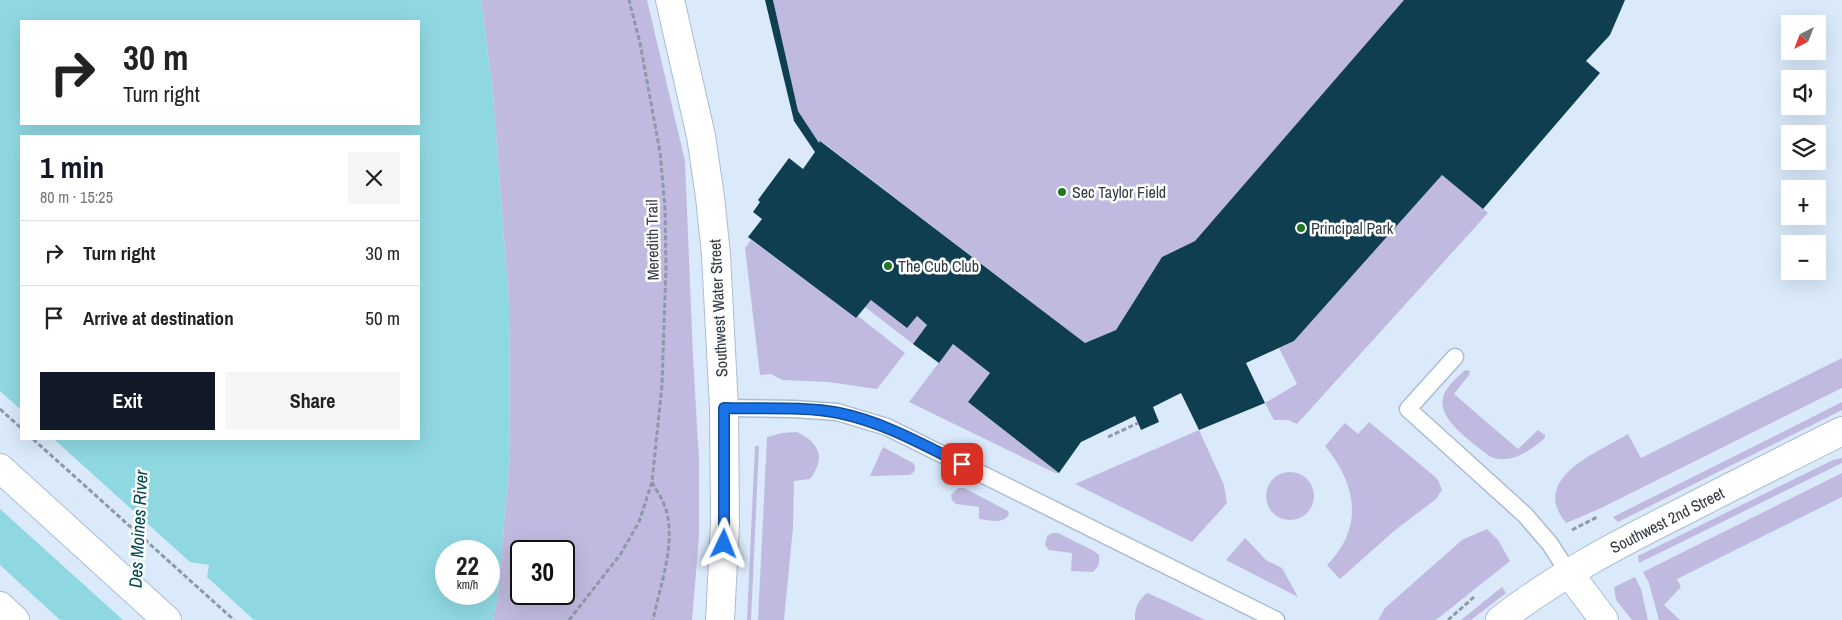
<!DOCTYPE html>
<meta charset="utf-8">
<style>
:root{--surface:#fff;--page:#f6f6f6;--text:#222;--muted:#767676;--line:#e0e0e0;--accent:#111827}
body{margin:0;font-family:"Archivo Narrow",sans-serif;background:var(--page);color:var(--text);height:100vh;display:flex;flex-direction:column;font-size:19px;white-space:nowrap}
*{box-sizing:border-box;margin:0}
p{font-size:16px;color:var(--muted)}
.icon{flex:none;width:28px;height:28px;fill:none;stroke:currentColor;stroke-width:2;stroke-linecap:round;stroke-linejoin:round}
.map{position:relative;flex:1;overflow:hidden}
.panel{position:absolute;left:20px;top:135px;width:400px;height:305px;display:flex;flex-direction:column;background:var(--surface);border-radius:0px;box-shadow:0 5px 20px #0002}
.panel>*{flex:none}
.banner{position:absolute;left:20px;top:20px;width:400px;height:105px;border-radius:0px;box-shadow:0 5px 20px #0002;background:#fff;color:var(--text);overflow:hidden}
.needle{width:32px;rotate:222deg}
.buttons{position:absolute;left:1781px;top:15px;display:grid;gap:10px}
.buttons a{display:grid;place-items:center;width:45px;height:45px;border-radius:0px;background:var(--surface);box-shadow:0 5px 20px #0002;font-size:25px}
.speed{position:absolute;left:435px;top:540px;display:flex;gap:10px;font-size:25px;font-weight:700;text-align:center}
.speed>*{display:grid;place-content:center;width:65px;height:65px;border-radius:50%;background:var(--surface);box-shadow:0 5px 20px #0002;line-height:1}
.speed small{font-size:12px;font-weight:400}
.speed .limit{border:2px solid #111;border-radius:8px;background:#fff;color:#111}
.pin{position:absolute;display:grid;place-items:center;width:42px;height:42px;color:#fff;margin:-21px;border-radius:10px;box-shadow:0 2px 8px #0006}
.me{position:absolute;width:55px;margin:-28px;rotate:2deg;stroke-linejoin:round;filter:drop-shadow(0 0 4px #0008)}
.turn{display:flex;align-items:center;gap:18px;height:105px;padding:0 20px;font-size:22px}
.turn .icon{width:65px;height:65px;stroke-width:2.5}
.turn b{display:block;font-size:35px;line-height:42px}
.round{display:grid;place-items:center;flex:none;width:52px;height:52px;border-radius:0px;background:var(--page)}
.overview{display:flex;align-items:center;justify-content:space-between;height:85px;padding:0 20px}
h1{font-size:30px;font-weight:800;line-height:38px;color:var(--accent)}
.action{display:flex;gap:10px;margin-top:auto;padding:10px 20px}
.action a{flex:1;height:58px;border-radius:0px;background:var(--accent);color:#fff;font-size:20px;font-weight:800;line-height:58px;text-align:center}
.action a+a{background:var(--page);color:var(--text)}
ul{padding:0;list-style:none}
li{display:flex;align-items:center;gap:15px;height:65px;padding:0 20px;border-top:1px solid var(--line)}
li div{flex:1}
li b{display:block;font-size:19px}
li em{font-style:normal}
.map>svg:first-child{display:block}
.green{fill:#c0bae0;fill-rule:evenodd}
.water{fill:#8fd8e2;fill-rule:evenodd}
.pier{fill:#daeafb}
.building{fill:#0f3e51}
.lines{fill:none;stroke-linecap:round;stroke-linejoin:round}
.service-casing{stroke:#aabdd2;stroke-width:19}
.minor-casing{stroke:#aabdd2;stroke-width:30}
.secondary-casing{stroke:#aabdd2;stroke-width:30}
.primary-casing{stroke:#aabdd2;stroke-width:30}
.path{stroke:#8d99a6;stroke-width:3;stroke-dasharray:5 2.5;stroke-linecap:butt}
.service{stroke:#fff;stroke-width:16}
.minor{stroke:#fff;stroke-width:28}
.secondary{stroke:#fff;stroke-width:28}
.primary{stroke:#fff;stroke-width:28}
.route-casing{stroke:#114b97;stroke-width:12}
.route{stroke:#1a73e8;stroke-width:9}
.poi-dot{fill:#207724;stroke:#fff;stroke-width:2}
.labels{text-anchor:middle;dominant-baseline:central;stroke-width:5;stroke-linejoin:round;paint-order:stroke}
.poi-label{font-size:16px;fill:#323a42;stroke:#fff;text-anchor:start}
.street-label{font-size:16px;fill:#323a42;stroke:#fff}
.water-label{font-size:18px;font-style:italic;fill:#00474f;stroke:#fff}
</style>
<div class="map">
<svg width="1842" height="620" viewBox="0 0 1842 620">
<rect width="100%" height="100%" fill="#daeafb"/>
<g class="green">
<path d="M481 0H647L685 161 693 356 699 461V537L692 620H493L498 595 510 453 509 305 493 94ZM521 551H564V594H521Z"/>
<path d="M773 0H1404L1195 241 1162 257 1116 330 1085 343 821 141 819 143 798 111Z"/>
<path d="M1442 175 1488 213 1297 424 1288 420H1274L1265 403 1297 384 1279 348 1294 341Z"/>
<path d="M751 240 856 318 858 316 905 353 877 389 828 382 782 380 771 374 760 375 745 248Z"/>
<path d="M871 300 917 316 927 325 913 344 865 307Z"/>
<path d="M953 344 990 373 968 402 1059 473H1055L909 402Z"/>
<path d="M1842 358V388L1599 509 1566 523C1529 478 1597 453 1628 434L1641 458Z"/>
<path d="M1465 370 1470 371 1469 375 1454 394 1518 449 1538 430 1545 435V438C1530 451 1509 466 1489 456 1473 442 1434 419 1444 394 1448 385 1458 377 1465 370Z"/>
<path d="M1842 402V410L1618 522 1613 517Z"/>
<path d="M1369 422 1433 475 1438 480 1442 490 1436 499 1394 531 1340 579 1327 565C1364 528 1357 485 1325 446L1345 423 1358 434Z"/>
<path d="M1199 430 1224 485 1227 503 1192 542 1075 484Z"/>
<path d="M797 432C820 443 826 458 810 479L794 481 793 528 784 620H758L767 437 782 433Z"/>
<path d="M755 446H759L751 620H747Z"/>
<path d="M883 447 913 463 915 466V471L910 475 870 476Z"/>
<path d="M1842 458V463L1639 563 1638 556 1833 460Z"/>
<circle cx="1290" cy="496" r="24"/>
<path d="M1842 473V497L1677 579 1681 587 1664 605 1680 620H1659L1649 583 1643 572Z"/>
<path d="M958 488H964L1008 511 1009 514C1003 525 990 520 979 519V507L956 504 952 500 951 495Z"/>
<path d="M1487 529 1498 540 1510 561 1436 620H1378L1385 608 1462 540Z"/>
<path d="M1052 533H1058L1094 551 1099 555C1100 563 1099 566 1093 572L1071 571 1072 553 1049 550 1045 545 1047 536Z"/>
<path d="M1245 538 1266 560 1282 568 1298 597 1226 560Z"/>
<path d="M1635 577 1641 589 1648 620H1632L1616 600 1614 587Z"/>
<path d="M1502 587 1506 593 1471 620H1461Z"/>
<path d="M1147 593 1168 602 1205 620H1135C1134 609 1138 600 1147 593Z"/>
</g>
<path class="water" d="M0 0H481L493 94 509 305 510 453 498 595 493 620H0ZM21 21H419V124H21ZM21 136H419V439H21ZM446 551H489V594H446Z"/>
<g class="pier">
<path d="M0 391 21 410V439H56V441L190 562 209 565 207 577 254 620H123L0 509Z"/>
<path d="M0 565 60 620H0Z"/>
</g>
<path class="building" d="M765 0H773L798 111 819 143 820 141 1085 343 1116 330 1162 257 1195 241 1404 0H1625L1610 35 1586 61 1600 73 1483 209 1442 175 1294 341 1246 363 1265 403 1199 430 1181 393 1153 407 1159 422 1141 430 1135 416 1081 442 1059 473 968 402 990 373 953 344 939 363 913 344 927 325 917 316 907 328 871 300 856 318 748 237 762 219 753 212 760 202 758 200 789 158 803 169 815 152 794 121Z"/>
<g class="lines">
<g class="service-casing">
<g id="service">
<path d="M1455 357 1408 409 1525 515 1550 544 1568 572"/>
<path d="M724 408 794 409 837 412 887 427 1276 620"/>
</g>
</g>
<g class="minor-casing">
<g id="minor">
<path d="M670 0 701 136 710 197 716 255 724 408 725 524 720 620"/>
<path d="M1568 572 1604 620"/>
</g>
</g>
<g class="secondary-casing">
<path id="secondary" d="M1500 620C1558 575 1620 543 1686 510 1738 483 1790 457 1842 431"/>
</g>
<g class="primary-casing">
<g id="primary">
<path d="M0 468 167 620"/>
<path d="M0 606 15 620"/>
</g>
</g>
<g class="path">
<path d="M0 409 21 428"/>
<path d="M1108 437 1138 423"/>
<path d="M33 439 234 620"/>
<path d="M652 482C655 488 660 495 663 502 679 536 660 585 653 620"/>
<path d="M1572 530 1597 517"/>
<path d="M569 620 620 555 639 522 652 482 662 385 666 266 665 208 660 152 640 43 629 0"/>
<path d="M1448 620 1474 597"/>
</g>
<use href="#service" class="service"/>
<use href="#minor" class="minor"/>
<use href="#secondary" class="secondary"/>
<use href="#primary" class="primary"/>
</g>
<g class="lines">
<g class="route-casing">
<path id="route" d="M724 544V408C759 409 805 406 839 413 883 422 922 444 962 464"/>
</g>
<use href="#route" class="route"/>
</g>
<g class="poi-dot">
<circle cx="1062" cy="192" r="5"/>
<circle cx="1301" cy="228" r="5"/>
<circle cx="888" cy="266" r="5"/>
</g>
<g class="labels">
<g class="poi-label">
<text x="1072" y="192">Sec Taylor Field</text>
<text x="1311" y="228">Principal Park</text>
<text x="898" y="266">The Cub Club</text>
</g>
<g class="street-label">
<text transform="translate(652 240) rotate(-91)">Meredith Trail</text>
<text transform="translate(718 308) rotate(-93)">Southwest Water Street</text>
<text transform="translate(1667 520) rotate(-27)">Southwest 2nd Street</text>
</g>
<g class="water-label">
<text transform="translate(138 529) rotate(-87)">Des Moines River</text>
</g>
</g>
</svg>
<div class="buttons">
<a><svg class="needle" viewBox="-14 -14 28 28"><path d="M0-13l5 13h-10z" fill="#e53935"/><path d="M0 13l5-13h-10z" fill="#767676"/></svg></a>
<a><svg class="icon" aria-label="sound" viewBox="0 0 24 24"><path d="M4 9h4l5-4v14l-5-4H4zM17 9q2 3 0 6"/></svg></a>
<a><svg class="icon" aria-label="layers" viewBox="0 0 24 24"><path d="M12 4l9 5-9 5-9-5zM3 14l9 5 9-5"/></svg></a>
<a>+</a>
<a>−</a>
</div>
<div class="speed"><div>22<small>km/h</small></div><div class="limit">30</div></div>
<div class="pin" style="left:962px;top:464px;background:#d93025"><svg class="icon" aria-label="arrive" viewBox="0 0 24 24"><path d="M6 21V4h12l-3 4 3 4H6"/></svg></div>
<svg class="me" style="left:724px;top:544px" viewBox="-20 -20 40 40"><path d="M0-17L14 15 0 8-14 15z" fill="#1a73e8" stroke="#fff" stroke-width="4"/></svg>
<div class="banner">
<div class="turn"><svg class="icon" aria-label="right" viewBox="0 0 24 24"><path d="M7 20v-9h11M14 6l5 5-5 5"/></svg><div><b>30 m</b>Turn right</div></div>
</div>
<section class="panel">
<div class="overview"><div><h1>1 min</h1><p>80 m · 15:25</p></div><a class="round"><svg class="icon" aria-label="close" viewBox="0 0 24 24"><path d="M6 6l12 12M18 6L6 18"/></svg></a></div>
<ul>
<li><svg class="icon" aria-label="right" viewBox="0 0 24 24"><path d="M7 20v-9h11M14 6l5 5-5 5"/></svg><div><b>Turn right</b></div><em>30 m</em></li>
<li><svg class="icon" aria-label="arrive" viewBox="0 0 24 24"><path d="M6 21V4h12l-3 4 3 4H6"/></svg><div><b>Arrive at destination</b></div><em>50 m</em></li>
</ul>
<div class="action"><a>Exit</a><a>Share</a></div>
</section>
</div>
